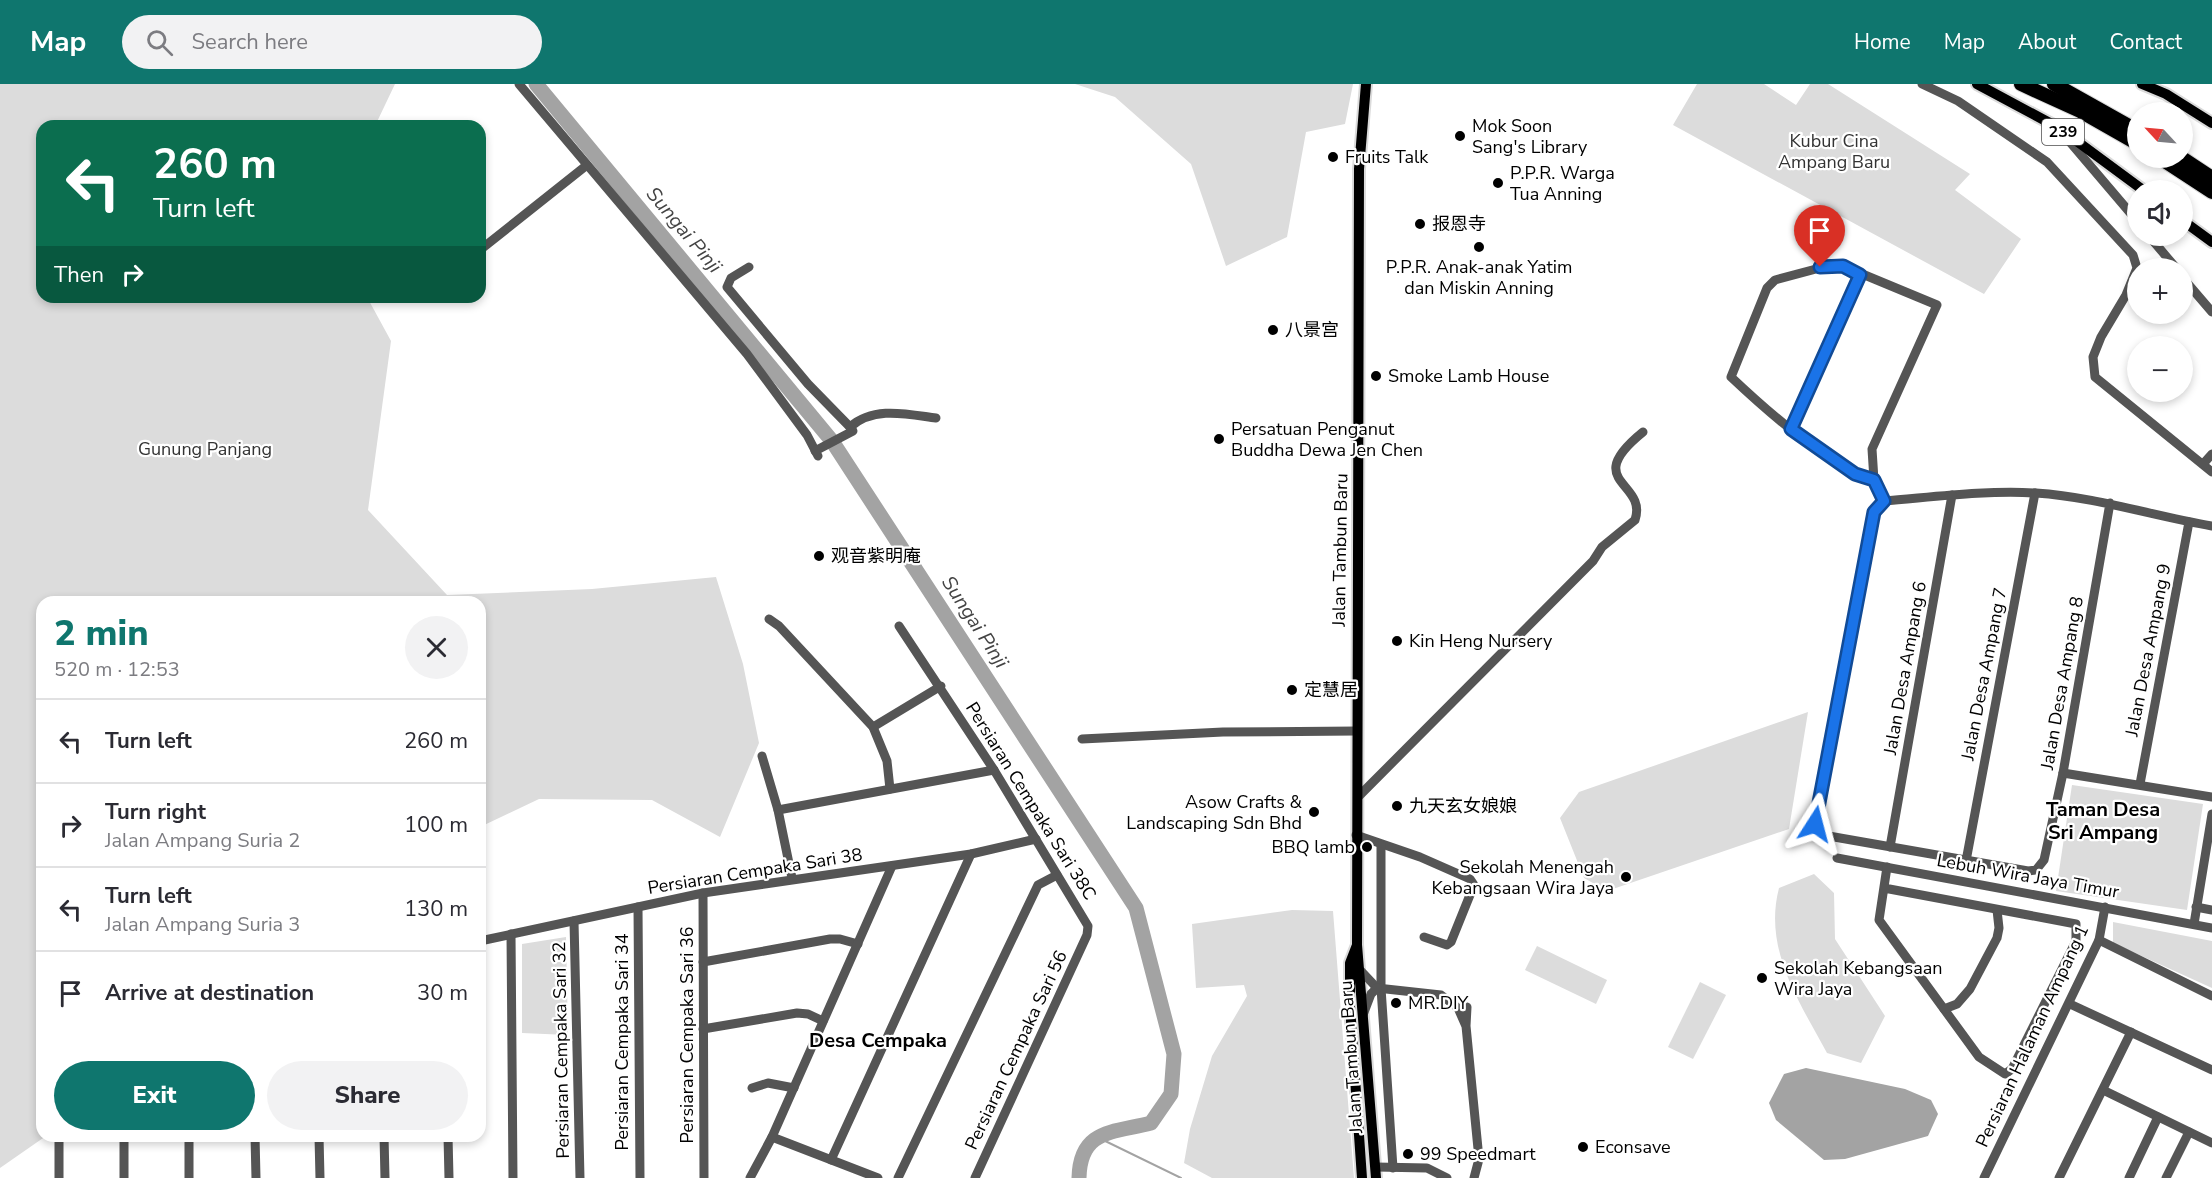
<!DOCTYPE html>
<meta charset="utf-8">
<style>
:root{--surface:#fff;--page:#f2f2f3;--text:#2b2b33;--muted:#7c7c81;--line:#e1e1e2;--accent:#0f766e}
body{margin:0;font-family:"Nunito Sans","Noto Sans SC",sans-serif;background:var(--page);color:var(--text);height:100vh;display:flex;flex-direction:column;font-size:22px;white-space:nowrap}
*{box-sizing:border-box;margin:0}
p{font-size:20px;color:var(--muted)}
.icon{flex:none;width:33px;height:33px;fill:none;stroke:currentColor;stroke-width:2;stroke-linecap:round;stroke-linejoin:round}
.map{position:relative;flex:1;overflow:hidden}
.details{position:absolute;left:36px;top:512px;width:450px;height:546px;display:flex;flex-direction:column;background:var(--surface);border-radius:18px;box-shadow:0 3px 9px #0003}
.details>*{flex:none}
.guide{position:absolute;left:36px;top:36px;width:450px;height:183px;border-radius:18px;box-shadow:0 3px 9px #0003;background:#0b6e4f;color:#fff;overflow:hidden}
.needle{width:39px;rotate:296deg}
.buttons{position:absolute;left:2127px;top:18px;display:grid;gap:12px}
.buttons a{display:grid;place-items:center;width:66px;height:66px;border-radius:50%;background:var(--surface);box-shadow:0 3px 9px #0003;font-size:30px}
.pin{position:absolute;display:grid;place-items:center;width:51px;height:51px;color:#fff;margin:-62px -26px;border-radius:50% 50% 50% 0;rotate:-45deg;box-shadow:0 0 6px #0007}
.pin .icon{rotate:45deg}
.me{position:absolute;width:66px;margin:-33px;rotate:9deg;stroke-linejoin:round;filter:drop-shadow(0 0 4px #0008)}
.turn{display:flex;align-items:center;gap:21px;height:126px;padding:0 18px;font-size:27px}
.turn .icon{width:78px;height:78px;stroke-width:2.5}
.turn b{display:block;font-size:42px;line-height:51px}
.then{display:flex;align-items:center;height:57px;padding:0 18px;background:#0003;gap:12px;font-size:22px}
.round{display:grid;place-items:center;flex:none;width:63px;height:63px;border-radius:32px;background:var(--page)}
.overview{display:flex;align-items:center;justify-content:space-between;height:102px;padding:0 18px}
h1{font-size:36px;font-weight:800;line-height:45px;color:var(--accent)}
.cta{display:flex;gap:12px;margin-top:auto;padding:12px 18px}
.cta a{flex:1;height:69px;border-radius:36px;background:var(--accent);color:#fff;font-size:24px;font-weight:800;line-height:69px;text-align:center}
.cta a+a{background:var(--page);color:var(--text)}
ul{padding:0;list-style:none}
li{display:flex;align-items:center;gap:18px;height:84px;padding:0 18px;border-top:2px solid var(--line)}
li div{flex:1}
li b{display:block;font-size:22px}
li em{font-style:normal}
header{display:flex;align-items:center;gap:36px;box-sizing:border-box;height:84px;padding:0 30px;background:var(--accent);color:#fff}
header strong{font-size:28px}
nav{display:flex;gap:33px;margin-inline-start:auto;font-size:21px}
.search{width:420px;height:54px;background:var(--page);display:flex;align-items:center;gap:15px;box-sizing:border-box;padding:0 21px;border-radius:33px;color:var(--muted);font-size:22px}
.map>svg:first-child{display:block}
.green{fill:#dcdcdc}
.water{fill:#a3a3a3}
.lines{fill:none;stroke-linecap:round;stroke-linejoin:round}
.stream{stroke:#a3a3a3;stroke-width:2}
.river{stroke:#a3a3a3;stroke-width:15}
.major-casing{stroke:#dbdbdb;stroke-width:14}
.highway-casing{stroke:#dbdbdb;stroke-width:16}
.minor{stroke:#555;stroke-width:9}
.major{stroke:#000;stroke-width:10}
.highway{stroke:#000;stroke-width:14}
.route-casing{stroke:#114b97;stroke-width:15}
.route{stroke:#1a73e8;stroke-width:10}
.poi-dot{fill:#000;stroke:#fff;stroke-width:2}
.labels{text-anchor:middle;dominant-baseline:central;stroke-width:4.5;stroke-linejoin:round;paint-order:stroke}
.shield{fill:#fff;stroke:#4c4c4c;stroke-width:1.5}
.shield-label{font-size:16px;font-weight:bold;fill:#000}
.poi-label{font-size:18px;fill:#000;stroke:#fff;text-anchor:start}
.park-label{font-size:18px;fill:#333;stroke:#fff}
.street-label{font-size:18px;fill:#000;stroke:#fff}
.water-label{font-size:20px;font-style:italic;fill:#444;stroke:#fff}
.neighbourhood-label{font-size:20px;font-weight:bold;fill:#000;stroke:#fff}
</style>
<header>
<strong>Map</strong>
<div class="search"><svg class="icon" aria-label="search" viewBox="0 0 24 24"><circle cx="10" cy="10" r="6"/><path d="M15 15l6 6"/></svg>Search here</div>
<nav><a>Home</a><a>Map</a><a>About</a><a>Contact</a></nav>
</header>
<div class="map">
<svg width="2212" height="1094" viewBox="0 0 2212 1094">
<rect width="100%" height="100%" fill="#fff"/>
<g class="green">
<path d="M0 0H395L375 42H42V213H367L391 257 368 426 447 511 592 505 716 493 743 580 759 659 720 753 652 716 539 715 480 743V518H42V1052H46L0 1084Z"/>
<path d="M1075 0H1353L1345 40 1306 48 1287 153 1226 182 1191 80 1115 13Z"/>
<path d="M1697 0H1764L1796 21 1810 0H1828L1970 90 1955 106 2021 155 1984 210 1673 41Z"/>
<path d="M1808 628 1789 745 1607 807 1584 794 1560 734 1579 708Z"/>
<path d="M2072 701 2203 720 2187 826 2056 807Z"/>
<path d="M1814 790 1834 809 1835 855 1885 932 1861 979 1827 969C1799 917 1763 865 1779 804Z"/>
<path d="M1292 826 1333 827 1354 1094H1212L1184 1079 1190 1045 1212 972 1247 912 1244 901 1196 904 1192 840Z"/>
<path d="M2113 838 2212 857V904L2113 859Z"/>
<path d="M566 853 568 951 522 949V860Z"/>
<path d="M1537 862 1607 896 1596 920 1525 886Z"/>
<path d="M1700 898 1726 911 1693 975 1668 963Z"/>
</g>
<path class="water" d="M1806 984 1905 1005 1931 1016 1938 1030 1928 1052 1845 1075 1824 1076 1776 1036 1769 1019 1784 990Z"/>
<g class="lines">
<path class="stream" d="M1097 1053 1181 1094"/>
<path class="river" d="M536 0 832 357 1136 824 1174 970 1171 1010 1151 1039C1113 1049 1080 1045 1079 1094"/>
<g class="major-casing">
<g id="major">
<path d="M1366 0 1359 85 1357 861 1376 1094"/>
<path d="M1977 0 2059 44 2143 106"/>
<path d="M2142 0 2166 10 2212 39"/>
<path d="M2182 136 2212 158"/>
<path d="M1357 861 1350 879V922L1362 1094"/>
</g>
</g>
<g class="highway-casing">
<g id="highway">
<path d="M2021 0 2080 27 2138 60"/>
<path d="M2054 0 2138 47"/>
<path d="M2160 74 2212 108"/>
<path d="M2182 74 2212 94"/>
</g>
</g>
<g class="minor">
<path d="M519 0 747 270 807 351 818 372"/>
<path d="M1922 0 1958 17 2047 78 2133 171 2137 184 2126 211 2101 253 2093 273 2095 293 2212 388"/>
<path d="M2064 51 2138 138"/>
<path d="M2149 152 2176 184"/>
<path d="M480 166 587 81"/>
<path d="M749 183 731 194 727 203 808 300 850 343"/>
<path d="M2182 193 2212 228"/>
<path d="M1791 345 1860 191"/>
<path d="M815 367 853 347 850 343C874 322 906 330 936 334"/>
<path d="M2203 380 2212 370"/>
<path d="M1874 396C1829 382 1766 326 1731 293L1767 204 1775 196 1831 181 1843 182 1937 221 1872 365 1874 396 1884 417"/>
<path d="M2110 419 2063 689 2044 776 2036 786 2028 787 1823 751 1816 740V731L1874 428 1884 417C1934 413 1986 406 2036 409 2096 413 2153 432 2212 442"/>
<path d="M769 535 779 542 873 643 887 677 890 705"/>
<path d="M899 542 994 686 1088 842 1087 851 975 1094"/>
<path d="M873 643 941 602"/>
<path d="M1082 655 1223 648 1357 647"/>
<path d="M762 672 778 726 792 794"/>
<path d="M2063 689 2212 713"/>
<path d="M2140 700 2189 438"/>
<path d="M1358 713 1593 477 1602 463 1635 436C1648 397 1580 399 1643 348"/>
<path d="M778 726 994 686"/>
<path d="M1356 751 1420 773 1470 795 1474 801 1451 858 1447 861 1424 853"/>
<path d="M1381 761V904L1393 1084"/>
<path d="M1890 763 1952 411"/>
<path d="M1837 774 2212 844"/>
<path d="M1966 777 2035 409"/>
<path d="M1884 804 2076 840V857L2012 985 2005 990 1979 973 1879 836 1887 783"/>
<path d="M703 809 704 1094"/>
<path d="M638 823 640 1094"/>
<path d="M2196 823 2212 826"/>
<path d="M574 837 580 1094"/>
<path d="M2194 840 2212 730"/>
<path d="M511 850 513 1094"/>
<path d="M2099 856 2212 912"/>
<path d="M480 857 703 809 971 770 1036 755"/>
<path d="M703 878 830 855H840L858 860"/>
<path d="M1361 887 1377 904 1441 911 1458 924 1465 940"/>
<path d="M2070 920 2212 986"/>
<path d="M1467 923 1466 942 1479 1075 1474 1094"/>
<path d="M1944 925 1957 920 1970 905 1997 854 1999 844 1997 826"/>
<path d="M1363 931 1371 910 1377 904"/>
<path d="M703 945 797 929 808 930 823 937"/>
<path d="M752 1004 768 999 794 1004"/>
<path d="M2103 1006 2212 1059"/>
<path d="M124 1052V1094"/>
<path d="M189 1052V1094"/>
<path d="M255 1052 256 1094"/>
<path d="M319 1052 320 1094"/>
<path d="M384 1052 385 1094"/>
<path d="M448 1052 449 1094"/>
<path d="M772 1053 878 1094"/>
<path d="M59 1054V1094"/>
<path d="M831 1076 971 770"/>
<path d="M1376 1083 1427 1084 1447 1094"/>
<path d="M750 1094 772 1053 892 782"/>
<path d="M898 1094 1038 801 1057 791"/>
<path d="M1984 1094 2099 856 2105 823"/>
<path d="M2059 1094 2131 948"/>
<path d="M2129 1094 2158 1033"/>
<path d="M2166 1094 2189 1048"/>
</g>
<use href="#major" class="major"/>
<use href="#highway" class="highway"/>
</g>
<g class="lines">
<g class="route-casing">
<path id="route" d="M1815 740 1874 428 1884 417 1874 396 1855 390 1791 345 1860 191 1843 182 1820 183"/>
</g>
<use href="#route" class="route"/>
</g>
<g class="poi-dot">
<circle cx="1460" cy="52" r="6"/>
<circle cx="1333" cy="73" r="6"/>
<circle cx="1498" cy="99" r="6"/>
<circle cx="1420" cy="140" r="6"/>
<circle cx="1479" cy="163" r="6"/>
<circle cx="1273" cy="246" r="6"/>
<circle cx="1376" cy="292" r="6"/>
<circle cx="1219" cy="355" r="6"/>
<circle cx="819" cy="472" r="6"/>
<circle cx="1397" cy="557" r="6"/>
<circle cx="1292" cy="606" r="6"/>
<circle cx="1397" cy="722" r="6"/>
<circle cx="1314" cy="728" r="6"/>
<circle cx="1367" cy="763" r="6"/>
<circle cx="1626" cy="793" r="6"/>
<circle cx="1762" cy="894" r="6"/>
<circle cx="1396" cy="919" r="6"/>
<circle cx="1583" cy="1063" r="6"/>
<circle cx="1408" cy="1070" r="6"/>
</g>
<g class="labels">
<rect class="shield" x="2042" y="35" width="42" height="26" rx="4.5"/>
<g class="shield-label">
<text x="2063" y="48">239</text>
</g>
<g class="poi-label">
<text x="1472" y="42">Mok Soon<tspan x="1472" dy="21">Sang's Library</tspan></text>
<text x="1345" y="73">Fruits Talk</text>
<text x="1510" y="89">P.P.R. Warga<tspan x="1510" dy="21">Tua Anning</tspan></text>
<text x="1432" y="140">报恩寺</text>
<text x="1479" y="183" text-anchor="middle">P.P.R. Anak-anak Yatim<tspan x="1479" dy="21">dan Miskin Anning</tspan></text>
<text x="1285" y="246">八景宫</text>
<text x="1388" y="292">Smoke Lamb House</text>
<text x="1231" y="345">Persatuan Penganut<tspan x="1231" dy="21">Buddha Dewa Jen Chen</tspan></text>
<text x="831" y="472">观音紫明庵</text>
<text x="1409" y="557">Kin Heng Nursery</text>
<text x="1304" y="606">定慧居</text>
<text x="1302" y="718" text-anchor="end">Asow Crafts &amp;<tspan x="1302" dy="21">Landscaping Sdn Bhd</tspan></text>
<text x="1409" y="722">九天玄女娘娘</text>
<text x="1355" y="763" text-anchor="end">BBQ lamb</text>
<text x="1614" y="783" text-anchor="end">Sekolah Menengah<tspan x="1614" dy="21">Kebangsaan Wira Jaya</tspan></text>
<text x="1774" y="884">Sekolah Kebangsaan<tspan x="1774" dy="21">Wira Jaya</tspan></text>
<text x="1408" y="919">MR.DIY</text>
<text x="1595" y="1063">Econsave</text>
<text x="1420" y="1070">99 Speedmart</text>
</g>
<g class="park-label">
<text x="1834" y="57">Kubur Cina<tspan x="1834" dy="21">Ampang Baru</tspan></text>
<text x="205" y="365">Gunung Panjang</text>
</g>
<g class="street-label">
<text transform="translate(1340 466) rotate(-89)">Jalan Tambun Baru</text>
<text transform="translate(2148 566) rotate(-79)">Jalan Desa Ampang 9</text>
<text transform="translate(1905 584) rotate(-80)">Jalan Desa Ampang 6</text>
<text transform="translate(1984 590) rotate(-79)">Jalan Desa Ampang 7</text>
<text transform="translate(2062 599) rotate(-80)">Jalan Desa Ampang 8</text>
<text transform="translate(1031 717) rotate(58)">Persiaran Cempaka Sari 38C</text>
<text transform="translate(755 787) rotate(-9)">Persiaran Cempaka Sari 38</text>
<text transform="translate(2028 792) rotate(10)">Lebuh Wira Jaya Timur</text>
<text transform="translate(687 951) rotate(-90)">Persiaran Cempaka Sari 36</text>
<text transform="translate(2032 952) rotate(-65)">Persiaran Halaman Ampang 1</text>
<text transform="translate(622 958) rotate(-90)">Persiaran Cempaka Sari 34</text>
<text transform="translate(561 966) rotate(-91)">Persiaran Cempaka Sari 32</text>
<text transform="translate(1016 966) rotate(-65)">Persiaran Cempaka Sari 56</text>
<text transform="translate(1351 973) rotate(-94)">Jalan Tambun Baru</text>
</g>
<g class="water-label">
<text transform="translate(684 146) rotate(50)">Sungai Pinji</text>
<text transform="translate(975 538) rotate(57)">Sungai Pinji</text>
</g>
<g class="neighbourhood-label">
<text x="2103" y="725">Taman Desa<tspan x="2103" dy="23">Sri Ampang</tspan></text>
<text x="878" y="956">Desa Cempaka</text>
</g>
</g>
</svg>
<div class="buttons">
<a><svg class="needle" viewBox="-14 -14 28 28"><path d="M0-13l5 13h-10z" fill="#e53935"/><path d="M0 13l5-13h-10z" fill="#7c7c81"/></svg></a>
<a><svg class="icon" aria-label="sound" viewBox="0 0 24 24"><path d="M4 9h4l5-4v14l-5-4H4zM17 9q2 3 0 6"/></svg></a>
<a>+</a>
<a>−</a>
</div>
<div class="pin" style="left:1820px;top:183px;background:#d93025"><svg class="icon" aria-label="arrive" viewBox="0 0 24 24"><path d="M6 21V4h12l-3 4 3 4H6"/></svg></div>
<svg class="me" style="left:1815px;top:740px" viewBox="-20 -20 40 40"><path d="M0-17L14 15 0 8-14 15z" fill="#1a73e8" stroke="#fff" stroke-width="4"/></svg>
<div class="guide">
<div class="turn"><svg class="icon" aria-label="left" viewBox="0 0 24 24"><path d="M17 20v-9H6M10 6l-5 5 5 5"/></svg><div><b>260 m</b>Turn left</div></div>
<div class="then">Then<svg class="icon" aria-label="right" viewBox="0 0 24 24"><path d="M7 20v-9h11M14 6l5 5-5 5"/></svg></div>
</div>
<section class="details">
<div class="overview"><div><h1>2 min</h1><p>520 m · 12:53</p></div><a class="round"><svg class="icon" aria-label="close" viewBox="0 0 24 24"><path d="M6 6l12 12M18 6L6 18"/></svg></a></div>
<ul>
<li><svg class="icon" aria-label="left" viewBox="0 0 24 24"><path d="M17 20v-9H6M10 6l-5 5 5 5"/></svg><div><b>Turn left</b></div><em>260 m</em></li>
<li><svg class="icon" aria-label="right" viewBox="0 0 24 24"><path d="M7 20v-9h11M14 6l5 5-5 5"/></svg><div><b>Turn right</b><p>Jalan Ampang Suria 2</p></div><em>100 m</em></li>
<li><svg class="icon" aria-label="left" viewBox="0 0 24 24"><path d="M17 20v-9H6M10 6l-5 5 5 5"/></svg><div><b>Turn left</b><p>Jalan Ampang Suria 3</p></div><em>130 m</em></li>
<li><svg class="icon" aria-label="arrive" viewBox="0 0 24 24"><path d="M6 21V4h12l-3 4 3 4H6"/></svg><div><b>Arrive at destination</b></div><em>30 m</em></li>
</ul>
<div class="cta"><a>Exit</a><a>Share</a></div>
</section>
</div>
